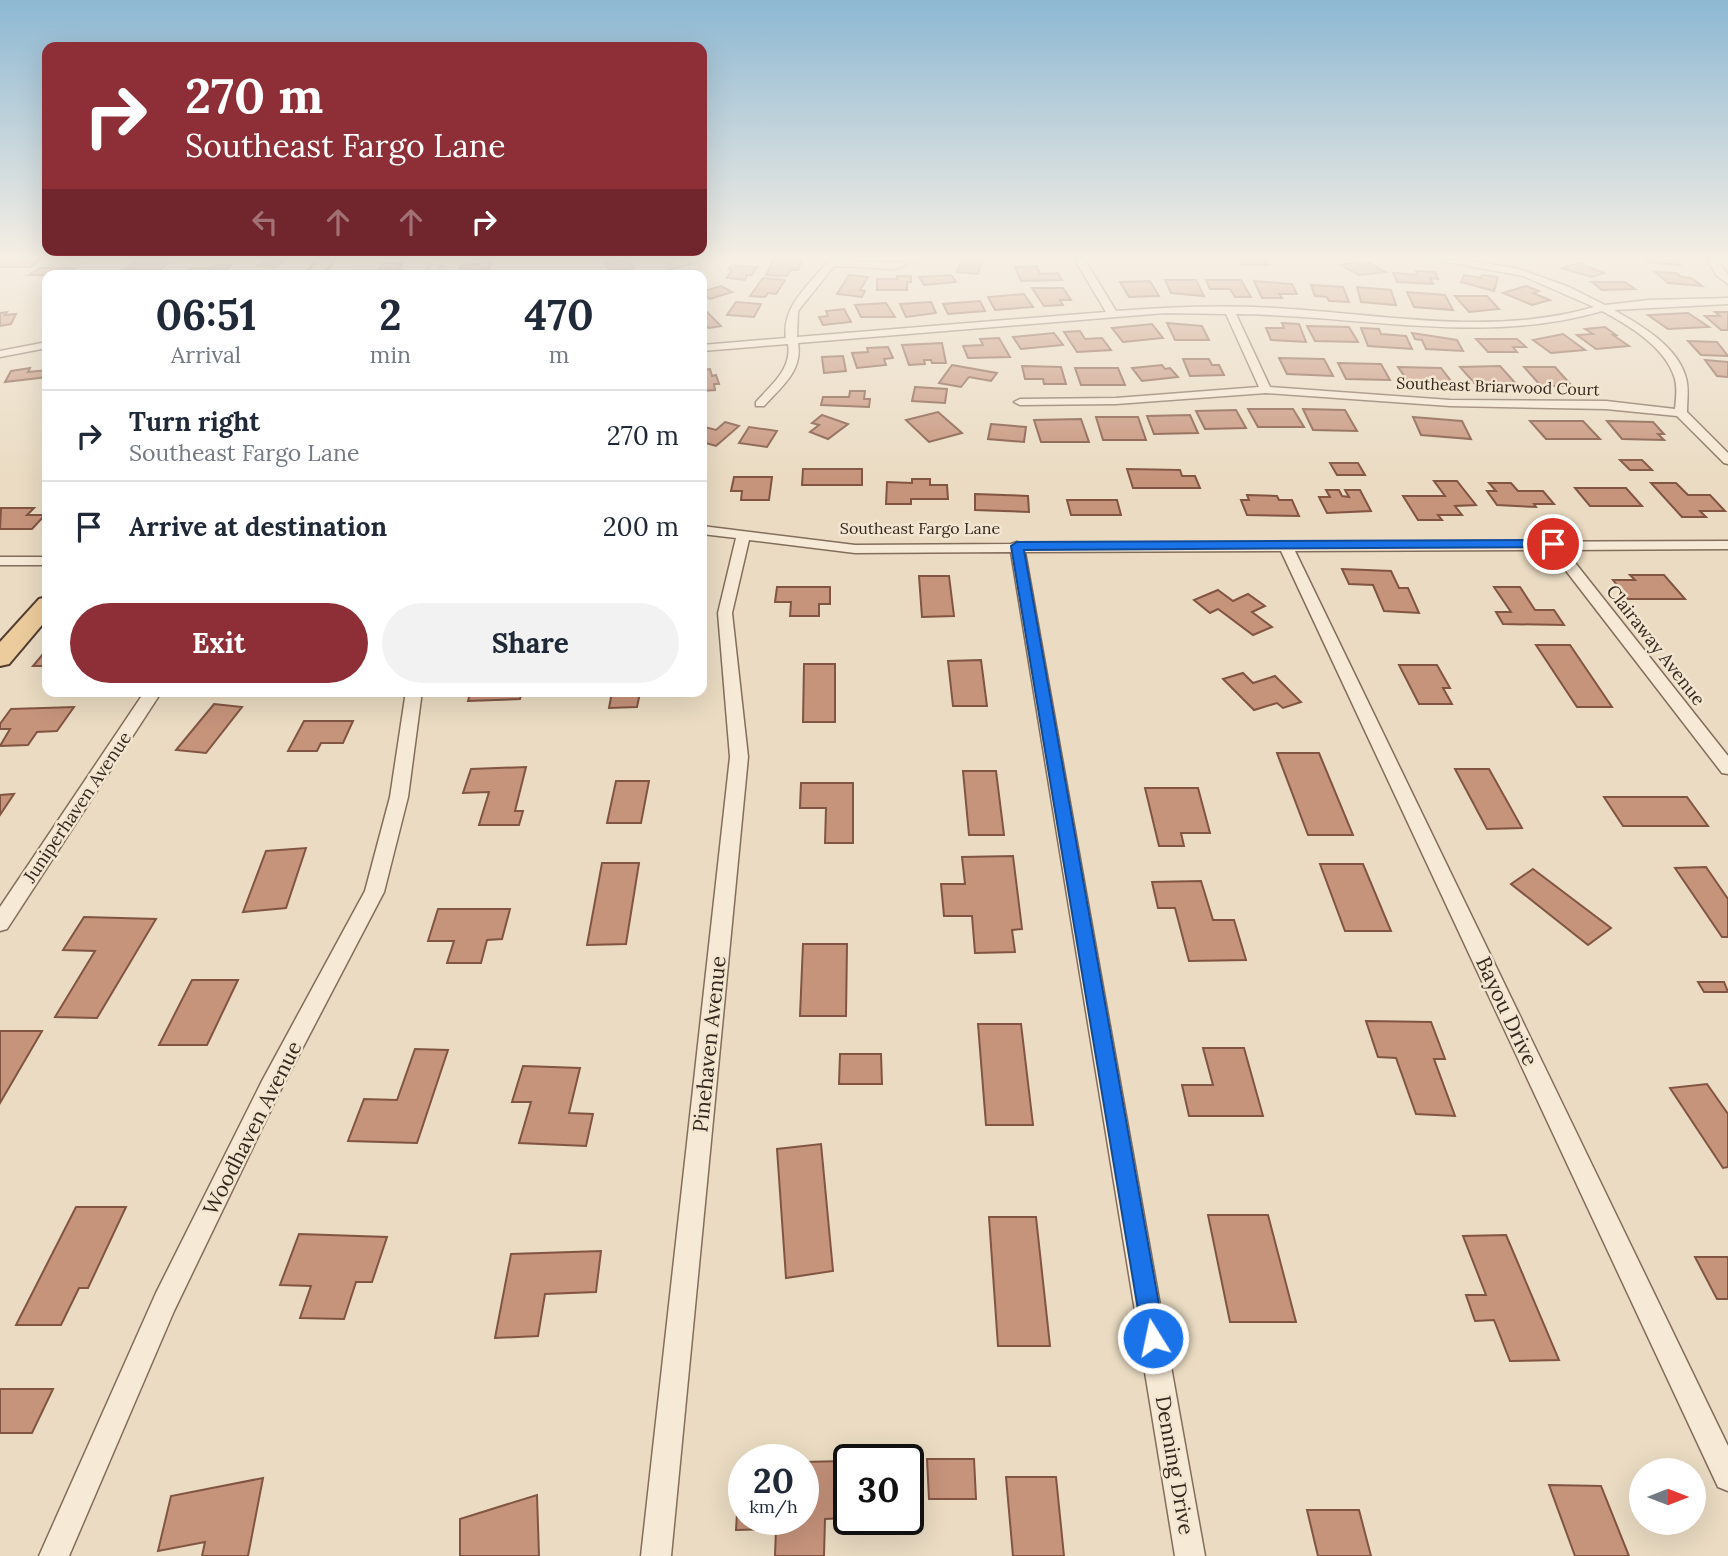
<!DOCTYPE html>
<style>
:root{--surface:#fff;--page:#f2f2f3;--text:#1f2937;--muted:#747a83;--line:#e0e1e3;--accent:#8e2f38}
body{margin:0;font-family:Lora,serif;background:var(--page);color:var(--text);height:100vh;display:flex;flex-direction:column;font-size:26px;white-space:nowrap}
*{box-sizing:border-box;margin:0}
p{font-size:23px;color:var(--muted)}
.icon{flex:none;width:38px;height:38px;fill:none;stroke:currentColor;stroke-width:2;stroke-linecap:round;stroke-linejoin:round}
.map{position:relative;flex:1;overflow:hidden}
.panel{position:absolute;left:42px;top:270px;width:665px;height:427px;display:flex;flex-direction:column;background:var(--surface);border-radius:14px;box-shadow:0 7px 28px #0002}
.panel>*{flex:none}
.guide{position:absolute;left:42px;top:42px;width:665px;height:214px;border-radius:14px;box-shadow:0 7px 28px #0002;background:#8e2f38;color:#fff;overflow:hidden}
.needle{width:46px;rotate:90deg}
.fabs{position:absolute;left:1629px;top:1458px;display:grid;gap:14px}
.fabs a{display:grid;place-items:center;width:77px;height:77px;border-radius:50%;background:var(--surface);box-shadow:0 7px 28px #0002;font-size:35px}
.speed{position:absolute;left:728px;top:1444px;display:flex;gap:14px;font-size:35px;font-weight:700;text-align:center}
.speed>*{display:grid;place-content:center;width:91px;height:91px;border-radius:50%;background:var(--surface);box-shadow:0 7px 28px #0002;line-height:1}
.speed small{font-size:18px;font-weight:400}
.speed .limit{border:4px solid #111;border-radius:10px;background:#fff;color:#111}
.pin{position:absolute;display:grid;place-items:center;width:60px;height:60px;color:#fff;margin:-30px;border:4px solid #fff;border-radius:50%;box-shadow:0 2px 7px #0007}
.me{position:absolute;width:77px;margin:-38px;rotate:350deg;stroke-linejoin:round;filter:drop-shadow(0 0 5px #0008)}
.turn{display:flex;align-items:center;gap:24px;height:147px;padding:0 28px;font-size:32px}
.turn .icon{width:91px;height:91px;stroke-width:2.5}
.turn b{display:block;font-size:49px;line-height:60px}
.lanes{display:flex;align-items:center;height:66px;padding:0 28px;background:#0003;justify-content:center;gap:35px;direction:ltr}
.lanes .off{opacity:.35}
.eta{display:flex;justify-content:space-evenly;align-items:center;height:119px;text-align:center}
.eta b{font-size:42px;font-weight:700;line-height:49px}
.cta{display:flex;gap:14px;margin-top:auto;padding:14px 28px}
.cta a{flex:1;height:80px;border-radius:42px;background:var(--accent);color:#fff;font-size:28px;font-weight:700;line-height:80px;text-align:center}
.cta a+a{background:var(--page);color:var(--text)}
ul{padding:0;list-style:none}
li{display:flex;align-items:center;gap:21px;height:91px;padding:0 28px;border-top:2px solid var(--line)}
li div{flex:1}
li b{display:block;font-size:26px}
li em{font-style:normal}
.map>svg:first-child{display:block}
.building{fill:#c6937b;stroke:#815542;stroke-width:2}
.lines{fill:none;stroke-linecap:round;stroke-linejoin:round}
.street-casing{stroke:#836d5b;stroke-width:3}
.primary-casing{stroke:#513c2f;stroke-width:4}
.street{fill:#f6e9d5;fill-rule:evenodd}
.primary{fill:#eccc9c;fill-rule:evenodd}
.route{fill:#1a73e8;stroke:#114b97;stroke-width:2}
.labels{text-anchor:middle;dominant-baseline:central;stroke-width:5;stroke-linejoin:round;paint-order:stroke}
.far-street-label{font-size:16px;fill:#34271e;stroke:#f3e6d1}
.street-label{font-size:18px;fill:#34271e;stroke:#f3e6d1}
.near-street-label{font-size:21px;fill:#34271e;stroke:#f3e6d1}
</style>
<div class="map">
<svg width="1728" height="1556" viewBox="0 0 1728 1556">
<rect width="100%" height="100%" fill="#eadbc2"/>
<g class="building">
<path d="M39 260 31 267H0V261Z"/>
<path d="M271 260H287L274 268 256 266Z"/>
<path d="M627 260 634 268 611 272 604 263Z"/>
<path d="M773 260H802L798 270H790L787 276 766 275Z"/>
<path d="M961 260 982 261 978 274 957 272Z"/>
<path d="M1239 260H1265L1269 265H1242Z"/>
<path d="M1646 260H1677L1681 265 1647 262Z"/>
<path d="M492 261 487 274 457 275 461 266Z"/>
<path d="M134 262 168 263 159 270 125 269Z"/>
<path d="M1356 262 1362 265 1369 263 1386 272 1359 275 1341 265Z"/>
<path d="M384 263H403L398 270H403L399 275H351L355 270H379Z"/>
<path d="M1579 263 1604 273 1592 277 1561 268Z"/>
<path d="M216 265H231L222 275H184L191 268H213Z"/>
<path d="M731 265 757 267 752 275H747L745 280 727 278 732 270 728 269Z"/>
<path d="M1037 266 1040 274 1058 273 1062 280 1021 281 1015 267Z"/>
<path d="M40 268H75L66 275H29Z"/>
<path d="M1416 271 1435 272 1438 279 1430 278 1433 284 1397 282 1393 273 1417 275Z"/>
<path d="M1655 272 1676 273 1682 277 1691 278 1702 286 1668 283Z"/>
<path d="M849 275 868 277 860 290 865 291 862 297 837 294Z"/>
<path d="M951 275 956 282 924 285 919 277Z"/>
<path d="M1464 275 1481 278 1482 275 1498 277 1494 291 1461 282Z"/>
<path d="M897 276H911V282H907V290H877V279H897Z"/>
<path d="M763 278 785 280 776 294 768 293 765 297 750 296Z"/>
<path d="M1165 280H1196L1204 296 1171 293Z"/>
<path d="M1206 280H1241L1251 297H1235L1230 289H1210Z"/>
<path d="M1150 281 1159 296 1129 297 1120 282Z"/>
<path d="M1254 281 1292 284 1297 294H1279L1282 298H1262Z"/>
<path d="M1592 282H1625L1635 289 1602 290Z"/>
<path d="M1311 285 1343 287 1349 302 1329 301 1327 297 1315 296Z"/>
<path d="M721 286 732 292 710 299 702 295V292Z"/>
<path d="M1526 286 1539 291 1533 293 1550 300 1532 305 1503 293Z"/>
<path d="M1357 287 1391 290 1396 305 1361 302Z"/>
<path d="M1032 288H1063L1071 300H1060L1063 305 1044 306Z"/>
<path d="M1407 292 1445 295 1453 310 1414 307Z"/>
<path d="M1024 294 1033 307 995 310 988 297Z"/>
<path d="M1455 296H1487L1499 309 1469 312Z"/>
<path d="M980 301 985 311 948 314 943 304Z"/>
<path d="M736 302 761 304 754 317 727 315Z"/>
<path d="M931 302 936 313 906 317 900 304Z"/>
<path d="M886 303 895 317H861L855 305Z"/>
<path d="M844 309 851 322 823 325 819 317 828 316 826 311Z"/>
<path d="M706 311 721 326 709 328 702 325V312Z"/>
<path d="M7 312 5 315 16 314 11 324 0 326V313Z"/>
<path d="M1715 312H1728V330H1721L1705 316H1720Z"/>
<path d="M1688 313 1709 327 1668 329 1648 315Z"/>
<path d="M1167 323 1202 326 1209 340H1175Z"/>
<path d="M1282 323 1299 324 1306 342 1271 340 1266 328H1284Z"/>
<path d="M1152 324 1163 338 1123 342 1112 328Z"/>
<path d="M1307 326 1349 327 1358 342 1315 341Z"/>
<path d="M1605 327 1616 335H1613L1629 346 1596 349 1577 335 1593 334 1585 329Z"/>
<path d="M1361 328 1379 329 1381 334 1406 336 1412 349 1368 346Z"/>
<path d="M1080 331 1085 339 1102 338 1111 350 1077 352 1064 332Z"/>
<path d="M1054 333 1063 345 1021 349 1013 337Z"/>
<path d="M1412 333 1457 340 1463 351 1426 349 1422 340 1415 339Z"/>
<path d="M1563 334 1585 350 1551 353 1533 340Z"/>
<path d="M999 338 1010 357 968 358 963 346 983 345 980 339Z"/>
<path d="M1476 339H1517L1526 347H1513L1517 352H1488Z"/>
<path d="M1688 341 1717 342 1728 356 1701 355Z"/>
<path d="M942 343 946 363H932L931 360H924L925 364 909 365 902 345Z"/>
<path d="M888 347 893 358 884 359 886 365 857 368 852 353 868 352 867 348Z"/>
<path d="M843 356 846 371 824 373 822 357Z"/>
<path d="M1279 358 1324 359 1333 376 1287 374Z"/>
<path d="M1183 359H1209L1212 365H1219L1224 375 1190 376Z"/>
<path d="M1705 360 1728 362V377L1717 376Z"/>
<path d="M1338 363 1381 364 1390 380 1346 379Z"/>
<path d="M952 365 997 373 991 381 969 377 961 387 939 383Z"/>
<path d="M1162 365 1165 369 1170 368 1178 377 1142 381 1132 368Z"/>
<path d="M1022 366 1061 367 1066 384H1044L1043 379H1025Z"/>
<path d="M1500 366 1517 385H1476L1460 367Z"/>
<path d="M1398 367 1441 368 1454 385 1410 384Z"/>
<path d="M1524 367H1555L1572 386H1541Z"/>
<path d="M30 368 28 372 47 370V377L5 382 11 371Z"/>
<path d="M1075 368H1118L1125 385H1081Z"/>
<path d="M710 369 712 376 716 375 719 384H714L715 390 702 391V370Z"/>
<path d="M915 387 947 389 945 403 912 401Z"/>
<path d="M850 391H865L864 399H870L869 407 821 405 823 397H849Z"/>
<path d="M1248 409H1293L1304 427H1258Z"/>
<path d="M1303 409 1345 410 1357 431 1313 430Z"/>
<path d="M1236 410 1246 428 1205 429 1196 411Z"/>
<path d="M938 412 962 433 929 442 906 420Z"/>
<path d="M822 415 848 424 828 439 810 432 819 425 812 423Z"/>
<path d="M1190 415 1198 433 1154 434 1147 416Z"/>
<path d="M1096 417H1138L1146 440H1103Z"/>
<path d="M1413 417 1462 421 1471 439 1421 435Z"/>
<path d="M1081 419 1089 442H1041L1034 420Z"/>
<path d="M1530 421H1583L1600 439H1546Z"/>
<path d="M1607 421 1653 422 1664 434H1658L1664 440 1622 439Z"/>
<path d="M725 422 739 426 716 446 702 442V430L705 427 716 430Z"/>
<path d="M991 424 1026 427 1024 442 988 439Z"/>
<path d="M749 427 777 431 767 447 739 443Z"/>
<path d="M1620 460H1642L1652 470H1630Z"/>
<path d="M1330 463H1358L1365 475H1337Z"/>
<path d="M803 469H862V485H802Z"/>
<path d="M1127 469 1180 470 1182 476H1195L1200 488H1133Z"/>
<path d="M734 477H772L769 500H741L742 491H731Z"/>
<path d="M912 479H930V485H947L948 499H911V504H886L887 482 912 483Z"/>
<path d="M1434 481H1457L1476 505 1455 506 1462 515H1438L1442 520H1418L1403 496H1445Z"/>
<path d="M1489 483H1511L1518 491H1543L1554 504H1534L1536 507 1497 505 1487 491H1496Z"/>
<path d="M1651 483H1676L1688 495H1710L1725 511H1700L1706 517H1682Z"/>
<path d="M1575 488H1626L1642 506H1590Z"/>
<path d="M1326 490H1339L1342 496 1349 497 1345 490H1360L1371 511 1327 513 1319 497H1330Z"/>
<path d="M975 494 1028 496 1029 512 975 510Z"/>
<path d="M1247 495 1277 496 1279 500H1292L1299 516 1247 515 1241 500H1249Z"/>
<path d="M1067 500H1117L1121 515H1071Z"/>
<path d="M34 508 27 515H45L32 529H0L1 508Z"/>
<path d="M1342 569 1391 571 1399 588H1408L1419 613 1384 611 1373 585 1349 584Z"/>
<path d="M1630 575H1664L1685 599H1628L1613 580H1635Z"/>
<path d="M919 576H949L954 616 922 617Z"/>
<path d="M777 587H830V604H819V616H790L791 602H775Z"/>
<path d="M1494 587H1520L1535 610H1554L1564 625 1503 624 1496 612H1511Z"/>
<path d="M1218 590 1233 601 1248 594 1265 606 1252 612 1272 627 1253 635 1218 609 1210 613 1194 600Z"/>
<path d="M1536 645H1570L1612 707H1577Z"/>
<path d="M43 654H47V666H33Z"/>
<path d="M981 660 987 706H953L948 661Z"/>
<path d="M804 664H835V722H803Z"/>
<path d="M1399 665H1437L1450 688H1443L1452 704H1419Z"/>
<path d="M1243 673 1253 683 1275 676 1301 702 1283 708 1277 703 1254 710 1223 679Z"/>
<path d="M471 691H522L520 699 468 701Z"/>
<path d="M602 691H661L640 693 637 707 609 708 612 692Z"/>
<path d="M214 704 242 707 206 753 176 750Z"/>
<path d="M74 707 57 731 37 732 28 745 0 746 10 729H0V724L11 709Z"/>
<path d="M304 721H353L343 743H321L317 751H288Z"/>
<path d="M1277 753H1319L1353 835H1308Z"/>
<path d="M526 767 515 811H523L519 825H479L489 792 463 793 471 769Z"/>
<path d="M1455 769H1489L1522 828 1487 829Z"/>
<path d="M963 771H996L1004 835H969Z"/>
<path d="M616 781H649L641 823H607Z"/>
<path d="M801 783H853V843H825L826 808H800Z"/>
<path d="M1145 788H1198L1210 833H1181L1184 846H1159Z"/>
<path d="M14 794 0 815V795Z"/>
<path d="M1604 797H1687L1708 826H1623Z"/>
<path d="M306 848 286 908 243 912 266 851Z"/>
<path d="M1013 856 1022 929 1012 930 1015 952 975 953 972 916H944L941 884H965L962 857Z"/>
<path d="M602 863H639L626 944 587 945Z"/>
<path d="M1320 864H1363L1391 931H1345Z"/>
<path d="M1706 867 1728 899V937H1722L1675 868Z"/>
<path d="M1533 869 1611 928 1588 945 1511 884Z"/>
<path d="M1201 881 1213 920H1234L1246 960 1189 961 1175 908H1158L1152 882Z"/>
<path d="M438 909H510L502 939 487 940 481 963H447L454 941H428Z"/>
<path d="M84 917 156 919 97 1018 55 1017 95 951 63 950Z"/>
<path d="M803 944H847L846 1016H800Z"/>
<path d="M192 980H238L207 1045H159Z"/>
<path d="M1698 982H1724L1728 992H1704Z"/>
<path d="M1366 1021 1431 1022 1445 1059H1434L1455 1116 1416 1114 1396 1058 1378 1057Z"/>
<path d="M978 1024H1021L1033 1125H986Z"/>
<path d="M0 1031H42L0 1103Z"/>
<path d="M1203 1048H1244L1263 1116H1189L1182 1085H1213Z"/>
<path d="M415 1049 448 1050 417 1143 348 1141 364 1099 397 1100Z"/>
<path d="M840 1054H881L882 1084H839Z"/>
<path d="M523 1066 580 1068 569 1113 593 1114 586 1146 519 1143 531 1102H512Z"/>
<path d="M1707 1084 1728 1114V1167L1723 1168 1670 1088Z"/>
<path d="M821 1144 833 1271 786 1278 777 1149Z"/>
<path d="M76 1207H126L88 1288H79L61 1325H16Z"/>
<path d="M1208 1215H1268L1296 1322H1230Z"/>
<path d="M989 1217H1036L1050 1346H998Z"/>
<path d="M299 1234 387 1237 372 1282H356L344 1319 300 1318 311 1286 280 1285Z"/>
<path d="M1506 1235 1559 1360 1510 1361 1494 1320 1475 1321 1466 1295H1486L1463 1236Z"/>
<path d="M601 1251 596 1292 545 1294 538 1336 495 1338 511 1254Z"/>
<path d="M1695 1257H1728V1299H1717Z"/>
<path d="M0 1389H53L32 1433H0Z"/>
<path d="M927 1459H974L976 1499H929Z"/>
<path d="M844 1461V1518L825 1519 824 1556H775L776 1529 736 1530 740 1463H744V1519H803V1462Z"/>
<path d="M1006 1477H1056L1064 1556H1013Z"/>
<path d="M263 1478 248 1556H202L205 1542 158 1551 171 1496Z"/>
<path d="M1549 1485 1601 1486 1629 1556H1575Z"/>
<path d="M537 1495 539 1556H460V1519Z"/>
<path d="M1307 1510H1359L1371 1556H1318Z"/>
</g>
<g class="lines">
<g class="street-casing">
<g id="street">
<path d="M434 260H444L434 275H424Z"/>
<path d="M829 260 894 263 917 260 895 269 834 266 798 311 797 337 1106 312 1075 260H1085L1116 311C1169 307 1223 305 1276 308 1381 314 1491 337 1594 307L1523 276 1436 260H1466L1519 269 1569 287 1605 305 1649 300 1728 298V304L1614 310C1641 325 1678 347 1686 378 1689 389 1687 401 1687 412L1728 453V464L1724 463 1677 416 1606 409 1450 406 1266 393 1116 404 1020 405 1014 402 1020 399 1116 398 1259 387 1226 314 1165 313 798 343C803 371 781 387 764 406H756V402C772 384 792 369 788 344L702 351V345L786 338C781 306 811 283 829 260ZM1602 311C1628 325 1664 346 1674 376 1678 386 1676 399 1675 409L1606 401 1450 400 1270 387 1236 314C1358 315 1482 346 1602 311Z"/>
<path d="M1708 260H1718L1728 276V284L1716 275Z"/>
<path d="M696 263 699 264V268L673 275H655Z"/>
<path d="M47 342V348L0 357V351Z"/>
<path d="M702 526 855 545 1011 544 1017 542 1023 544 1728 541V549L1565 550 1728 756V774L1722 773 1550 550 1295 551 1728 1446V1491L1718 1487 1281 551 1025 552 1205 1556H1175L1011 552 855 553 749 540 732 613 748 757 671 1556H641L730 757 718 613 736 538 702 534Z"/>
<rect x="0" y="557" width="47" height="8"/>
<path d="M145 691H162L7 929 0 931V907Z"/>
<path d="M406 691H422L408 797 384 892 278 1095 174 1311 69 1556H39L156 1293 262 1081 365 891 390 797Z"/>
</g>
</g>
<g class="primary-casing">
<g id="primary">
<path d="M318 260H334L321 275H305Z"/>
<path d="M47 597V619L9 664 0 666V642L39 599Z"/>
</g>
</g>
<use href="#street" class="street"/>
<use href="#primary" class="primary"/>
</g>
<linearGradient id="sky" x2="0" y2="1"><stop stop-color="#8db8d3"/><stop offset="0.54" stop-color="#f6efe4"/><stop offset="1" stop-color="#f6efe4" stop-opacity="0"/></linearGradient>
<rect width="1728" height="478" fill="url(#sky)"/>
<path class="route" d="M1553 540 1560 544 1558 547 1024 550 1165 1338 1161 1346 1153 1350 1144 1346 1011 546 1017 542Z"/>
<g class="labels">
<g class="far-street-label">
<text transform="translate(1498 386) rotate(2)">Southeast Briarwood Court</text>
<text x="920" y="528">Southeast Fargo Lane</text>
</g>
<g class="street-label">
<text transform="translate(1656 645) rotate(52)">Clairaway Avenue</text>
<text transform="translate(77 807) rotate(-56)">Juniperhaven Avenue</text>
</g>
<g class="near-street-label">
<text transform="translate(1507 1011) rotate(65)">Bayou Drive</text>
<text transform="translate(709 1044) rotate(-84)">Pinehaven Avenue</text>
<text transform="translate(252 1128) rotate(-63)">Woodhaven Avenue</text>
<text transform="translate(1175 1465) rotate(80)">Denning Drive</text>
</g>
</g>
</svg>
<div class="fabs">
<a><svg class="needle" viewBox="-14 -14 28 28"><path d="M0-13l5 13h-10z" fill="#e53935"/><path d="M0 13l5-13h-10z" fill="#747a83"/></svg></a>
</div>
<div class="speed"><div>20<small>km/h</small></div><div class="limit">30</div></div>
<div class="pin" style="left:1553px;top:544px;background:#d93025"><svg class="icon" aria-label="arrive" viewBox="0 0 24 24"><path d="M6 21V4h12l-3 4 3 4H6"/></svg></div>
<svg class="me" style="left:1153px;top:1338px" viewBox="-20 -20 40 40"><circle r="17" fill="#1a73e8" stroke="#fff" stroke-width="3"/><path d="M0-11L8 9 0 5-8 9z" fill="#fff"/></svg>
<div class="guide">
<div class="turn"><svg class="icon" aria-label="right" viewBox="0 0 24 24"><path d="M7 20v-9h11M14 6l5 5-5 5"/></svg><div><b>270 m</b>Southeast Fargo Lane</div></div>
<div class="lanes"><svg class="icon off" aria-label="left" viewBox="0 0 24 24"><path d="M17 20v-9H6M10 6l-5 5 5 5"/></svg><svg class="icon off" aria-label="ahead" viewBox="0 0 24 24"><path d="M12 20V5M6 11l6-6 6 6"/></svg><svg class="icon off" aria-label="ahead" viewBox="0 0 24 24"><path d="M12 20V5M6 11l6-6 6 6"/></svg><svg class="icon" aria-label="right" viewBox="0 0 24 24"><path d="M7 20v-9h11M14 6l5 5-5 5"/></svg></div>
</div>
<section class="panel">
<div class="eta">
<div><b>06:51</b><p>Arrival</p></div>
<div><b>2</b><p>min</p></div>
<div><b>470</b><p>m</p></div>
</div>
<ul>
<li><svg class="icon" aria-label="right" viewBox="0 0 24 24"><path d="M7 20v-9h11M14 6l5 5-5 5"/></svg><div><b>Turn right</b><p>Southeast Fargo Lane</p></div><em>270 m</em></li>
<li><svg class="icon" aria-label="arrive" viewBox="0 0 24 24"><path d="M6 21V4h12l-3 4 3 4H6"/></svg><div><b>Arrive at destination</b></div><em>200 m</em></li>
</ul>
<div class="cta"><a>Exit</a><a>Share</a></div>
</section>
</div>
